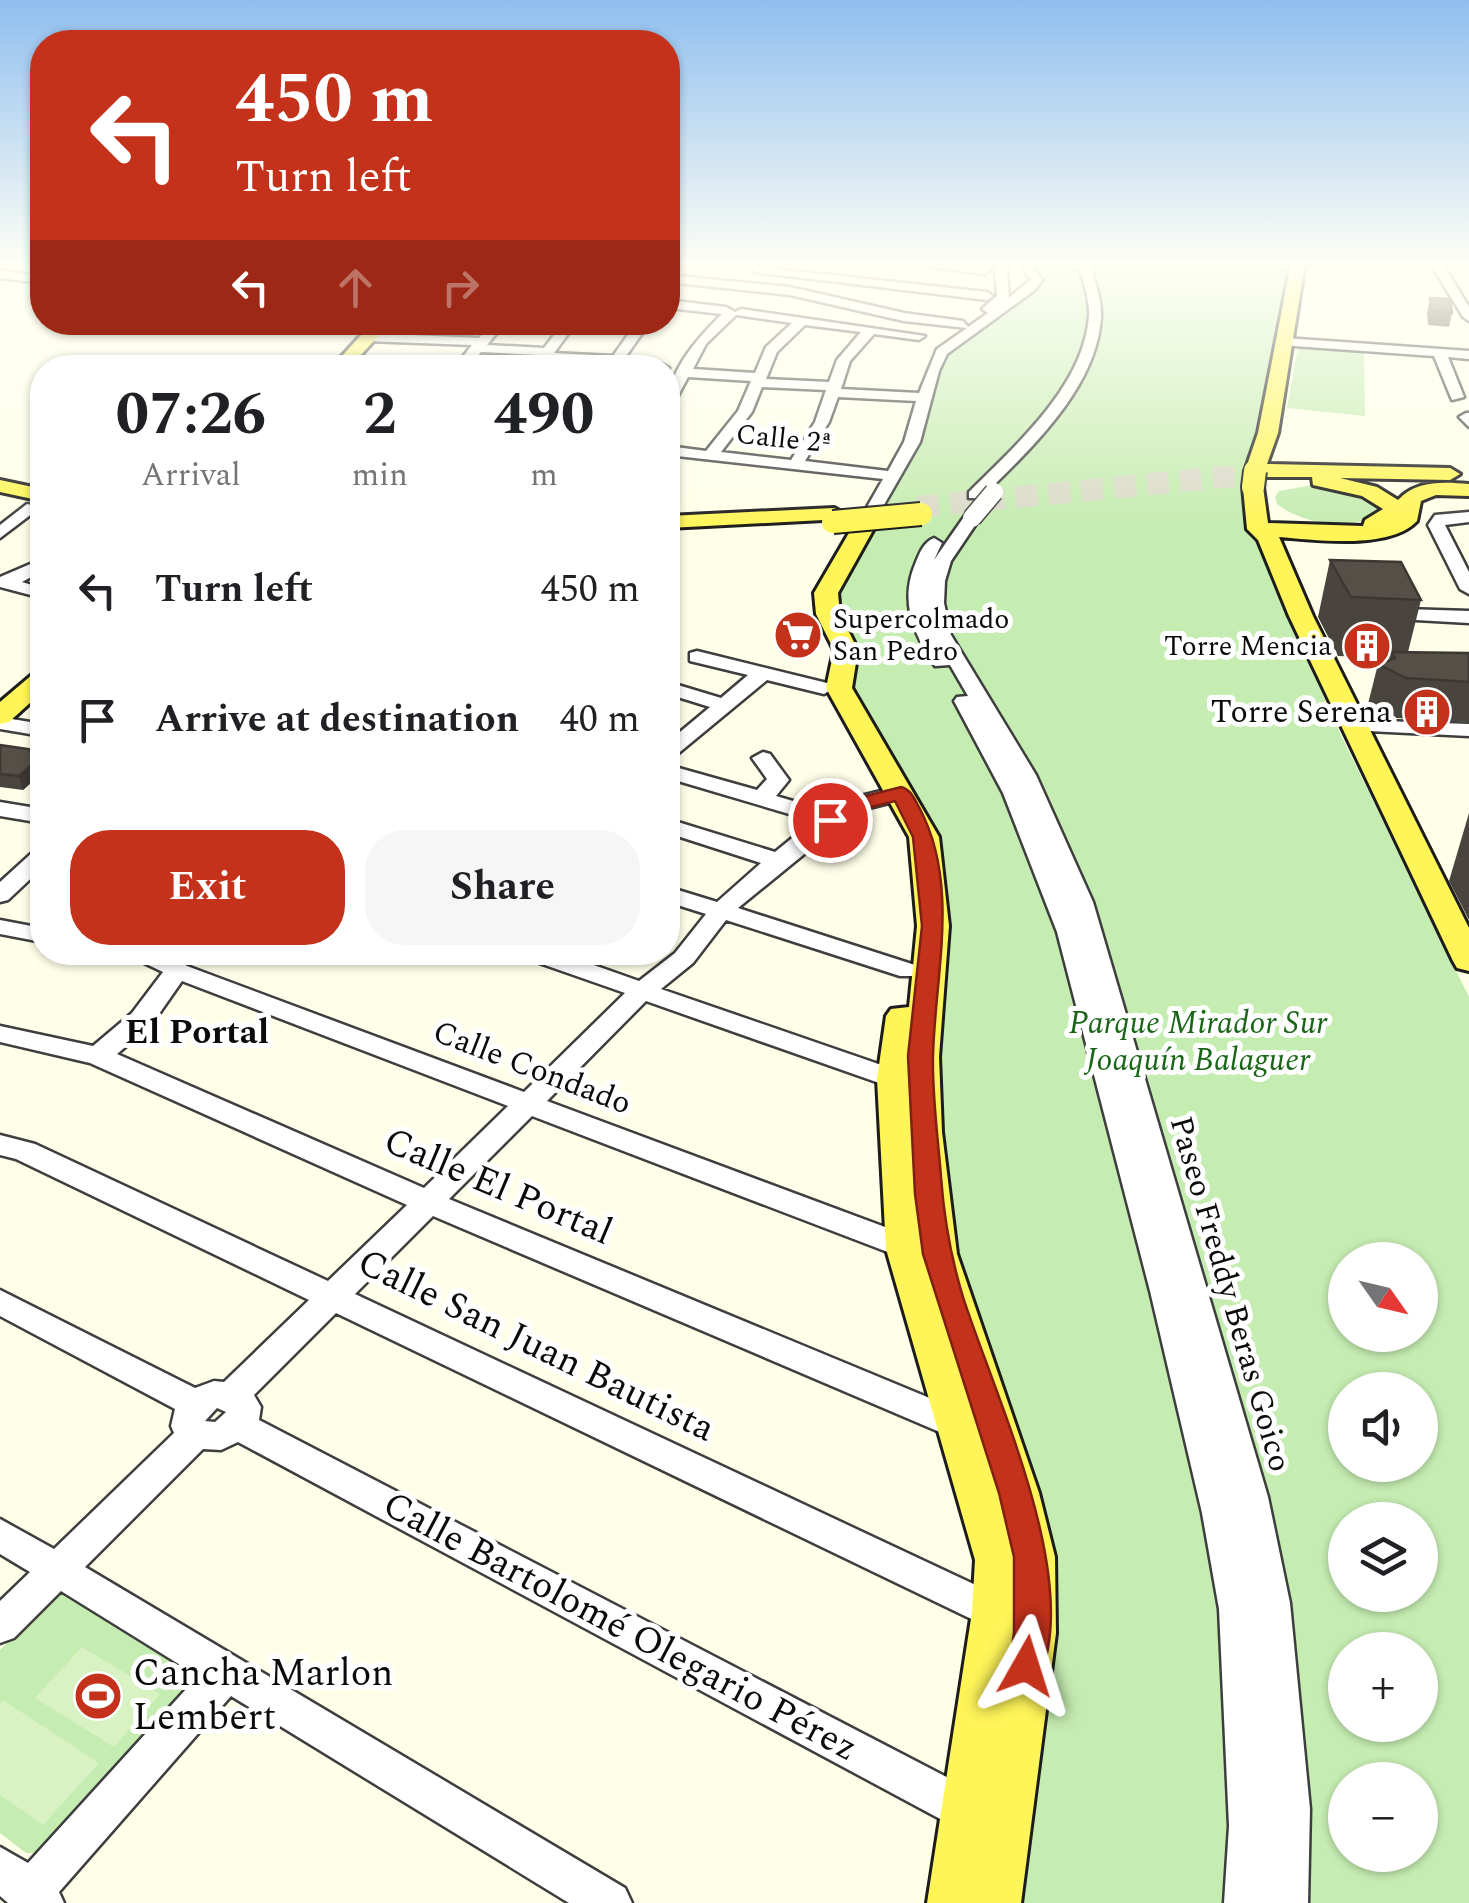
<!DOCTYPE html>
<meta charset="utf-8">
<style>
:root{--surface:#fff;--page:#f6f6f6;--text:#202124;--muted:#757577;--accent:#c4321b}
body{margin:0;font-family:Spectral,serif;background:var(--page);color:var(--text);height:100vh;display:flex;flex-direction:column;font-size:38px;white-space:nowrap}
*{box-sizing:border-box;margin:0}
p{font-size:32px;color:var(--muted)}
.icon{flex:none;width:55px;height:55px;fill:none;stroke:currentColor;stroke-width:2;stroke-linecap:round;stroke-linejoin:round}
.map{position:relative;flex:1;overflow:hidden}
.panel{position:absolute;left:30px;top:355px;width:650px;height:610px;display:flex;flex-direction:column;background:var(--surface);border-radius:40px;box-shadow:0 2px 8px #0004}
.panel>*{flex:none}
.hud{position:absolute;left:30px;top:30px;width:650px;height:305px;border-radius:40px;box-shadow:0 2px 8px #0004;background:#c4321b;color:#fff;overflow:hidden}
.needle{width:65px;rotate:124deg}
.fabs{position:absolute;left:1328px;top:1242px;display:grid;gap:20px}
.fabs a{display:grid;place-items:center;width:110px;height:110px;border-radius:50%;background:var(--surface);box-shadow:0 2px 8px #0004;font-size:50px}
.pin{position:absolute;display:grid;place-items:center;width:85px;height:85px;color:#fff;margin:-42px;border:5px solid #fff;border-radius:50%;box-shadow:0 2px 10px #0007}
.me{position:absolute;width:110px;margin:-55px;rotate:6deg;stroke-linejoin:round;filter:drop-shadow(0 0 8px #0008)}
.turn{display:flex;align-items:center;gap:35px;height:210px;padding:0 40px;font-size:45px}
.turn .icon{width:130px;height:130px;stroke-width:2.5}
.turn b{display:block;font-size:70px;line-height:85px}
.lanes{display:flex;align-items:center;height:95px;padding:0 40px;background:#0003;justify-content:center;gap:50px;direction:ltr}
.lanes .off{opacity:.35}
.eta{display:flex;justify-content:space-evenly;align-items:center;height:170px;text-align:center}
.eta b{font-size:60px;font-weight:700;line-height:70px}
.primary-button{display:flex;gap:20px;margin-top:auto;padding:20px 40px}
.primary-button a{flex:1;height:115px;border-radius:40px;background:var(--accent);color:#fff;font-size:40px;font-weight:700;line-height:115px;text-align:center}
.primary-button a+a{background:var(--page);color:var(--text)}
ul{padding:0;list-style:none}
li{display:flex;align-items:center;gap:30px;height:130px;padding:0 40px}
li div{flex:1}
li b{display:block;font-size:38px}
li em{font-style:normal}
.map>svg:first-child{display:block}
.green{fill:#c5ecb1;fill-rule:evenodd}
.pitch{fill:#d9f2c3}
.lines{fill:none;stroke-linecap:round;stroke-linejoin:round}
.major-tunnel{stroke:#dadac8;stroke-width:22;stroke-dasharray:22 11;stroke-linecap:butt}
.minor-casing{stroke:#3e3e3e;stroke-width:5}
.major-casing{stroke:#1c1c1c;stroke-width:6}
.minor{fill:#fff;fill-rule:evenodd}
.major{fill:#fff559;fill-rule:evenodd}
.minor-bridge-casing{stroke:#3e3e3e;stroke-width:21;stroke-linecap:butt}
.major-bridge-casing{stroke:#1c1c1c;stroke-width:26;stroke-linecap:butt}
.minor-bridge{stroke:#fff;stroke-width:18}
.major-bridge{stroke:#fff559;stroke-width:22}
.wall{fill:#49443d}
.shaded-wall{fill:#3c3732}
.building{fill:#554f47;stroke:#3c3732;stroke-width:2.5}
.route{fill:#c4321b;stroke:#7f2012;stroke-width:2.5}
.labels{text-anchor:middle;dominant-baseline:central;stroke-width:10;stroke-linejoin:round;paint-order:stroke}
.far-street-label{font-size:28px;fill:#0b0b0b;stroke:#fff}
.far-poi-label{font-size:28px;fill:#0b0b0b;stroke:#fff;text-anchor:start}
.poi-label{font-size:32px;fill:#0b0b0b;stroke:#fff;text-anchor:end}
.park-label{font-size:32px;font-style:italic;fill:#1a6618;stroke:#fff}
.street-label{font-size:32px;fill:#0b0b0b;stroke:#fff}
.neighbourhood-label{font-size:35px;font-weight:bold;fill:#0b0b0b;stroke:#fff}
.near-street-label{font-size:38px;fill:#0b0b0b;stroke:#fff}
.near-poi-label{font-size:38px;fill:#0b0b0b;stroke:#fff;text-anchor:start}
</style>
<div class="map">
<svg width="1469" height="1903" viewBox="0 0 1469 1903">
<rect width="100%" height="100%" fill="#ffffe9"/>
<g class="green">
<path d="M1028 263H1291L1248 488 1253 526 1271 577 1336 725 1469 997V1903H1009L1045 1616 938 1193 939 896 855 704 831 599 876 513 941 357 1037 277ZM1345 1260H1420V1335H1345ZM1345 1390H1420V1465H1345ZM1345 1520H1420V1595H1345ZM1345 1650H1420V1725H1345ZM1345 1780H1420V1855H1345Z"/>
<path d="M1298 347 1364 353 1365 416 1287 408Z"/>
<path d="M1319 484 1353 489 1381 507 1380 513C1353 532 1301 524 1277 504L1275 497 1279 491Z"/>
<path d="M61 1593 201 1675 40 1853H26L0 1833V1650L53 1596Z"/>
</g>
<g class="pitch">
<path d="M82 1647 160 1694 114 1747 35 1698Z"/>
<path d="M3 1700 99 1763 43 1825 0 1795V1703Z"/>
</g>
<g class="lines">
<path class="major-tunnel" d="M917 507 1222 477 1277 476"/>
<g class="minor-casing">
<g id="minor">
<path d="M900 263 982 267 985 263H997L985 274Z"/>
<path d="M1000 263H1011L1007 271 1009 298 1030 280 1020 263H1030L1042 280 1035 290 947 354 939 371 920 442 877 517 863 514 883 479 668 455V446L706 451 738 411 751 381 688 377 673 405 668 406C668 370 698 338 722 314L668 308V300L726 307 735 312 741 309 925 336 919 340 874 334 850 361 841 389 919 393 937 349 967 328 904 321 790 295 668 282V275L790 287 904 313 963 321 968 327 988 313 982 309 997 296 995 271ZM736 315 792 323 766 347 755 373 693 369 706 344ZM805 325 861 332 837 360 829 382 766 379 777 352ZM762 387 826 390 815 422 791 460 721 452 752 412ZM838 397 916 401 904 442 888 471 805 461 829 422Z"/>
<path d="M1078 263H1090C1094 280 1102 299 1101 317 1097 389 1028 451 981 498H969V492C1015 446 1084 386 1089 316 1090 298 1082 280 1078 263Z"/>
<path d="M1430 263H1442L1469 307V321L1463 317Z"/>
<path d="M758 267 987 292 993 296 987 300 754 272Z"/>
<path d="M0 270 42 277V283L0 278Z"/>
<path d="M493 322H506L487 345 544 348 564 322H577L554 353 613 356 637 322H650L622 362 662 364 669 368H605L606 364 548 360 540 366 533 362 538 355 481 352 468 368H454L472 345 366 341 360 337 366 333 479 338Z"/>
<path d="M1285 338 1469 351V359L1448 357 1464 397 1452 400 1434 356 1280 345 1278 342Z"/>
<path d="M1466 413H1469V427L1459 417Z"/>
<path d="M27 504 41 507 0 538V525Z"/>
<path d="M1469 512V522L1445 525 1469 572V594L1460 589 1428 525 1435 515Z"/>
<path d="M966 514 980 518 951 561 945 581 944 603 951 635 1036 775 1093 902 1268 1497 1290 1603 1310 1809 1308 1903H1224L1229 1826 1219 1609 1202 1513 1150 1291 1057 932 1003 793 954 701 957 697 968 696 950 665 935 666C913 633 899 601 916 562 920 552 924 542 934 538L942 543 934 560Z"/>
<path d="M42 559V571L22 582 42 588V598L0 587V577Z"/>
<path d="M1405 609 1469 611V623L1398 619V611Z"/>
<path d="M697 651 831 684 834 688 824 694 767 680 675 756 668 758V742L710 707 668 694V682L721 698 748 675 690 661V653Z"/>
<path d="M0 717 42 724V736L0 729Z"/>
<path d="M1355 720 1469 724V736L1348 730 1345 726 1348 722Z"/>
<path d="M763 752 770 754 789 780 776 796 827 811 841 801 901 786 912 793 909 798 857 811 738 908 918 966 922 971 918 976H900L726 920 693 963 661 989 919 1078 923 1084 919 1090H899L646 1001 547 1101 928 1243 932 1251 928 1259 917 1262 906 1259 532 1116 449 1199 973 1416 978 1426 973 1436 961 1440 949 1436 433 1216 355 1294 1014 1603 1020 1615 1014 1627 1001 1632 988 1627 336 1313 254 1395 261 1407 259 1420 987 1798 993 1813 987 1828 972 1834 957 1828 238 1442 221 1450 203 1449 85 1567 625 1888 632 1903H569L231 1696 59 1892 64 1903H8L0 1896V1847L28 1863 198 1676 61 1591 14 1638 0 1643V1601L30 1572 0 1554V1519L54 1549 174 1433 171 1426 175 1409 0 1316V1290L195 1388 214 1381 224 1382 309 1300 16 1159 0 1155V1135L35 1144 328 1281 407 1205 90 1063 0 1042V1026L93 1046 132 1013 163 972 121 952H164L187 966 524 1092 625 993 522 957 519 952H557L639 981 675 953 706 914 668 902V887L717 902 761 863 668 833V819L775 852 813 821 668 778V765L757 790 767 779 752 758ZM182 981 508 1106 424 1188 117 1054 152 1024ZM217 1408 226 1412 215 1422 205 1421Z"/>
<path d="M0 802 42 809V823L0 816Z"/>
<path d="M42 849V868L8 900 0 902V882L34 851Z"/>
<path d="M0 920 42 928V942L0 934Z"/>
</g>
</g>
<g class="major-casing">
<g id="major">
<path d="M1291 263H1305L1278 433 1267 464 1450 468 1460 474 1450 480 1340 478 1377 487 1398 500C1417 480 1443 482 1469 484V496L1436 495 1421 501 1417 521C1390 550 1316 540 1279 537L1313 616 1469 928V971L1457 968 1453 961 1289 616 1258 540 1247 529 1243 487 1253 481 1263 487 1268 523 1363 526 1365 520 1383 509 1362 496 1313 485 1312 477H1255L1245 471 1258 433Z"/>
<path d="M373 322H391L349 368H331Z"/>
<path d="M0 480 42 489V501L0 492Z"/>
<path d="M834 508 845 514 842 519 668 528V516Z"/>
<path d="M871 508 882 514 838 593 840 614 858 650 852 688 939 837 949 926 939 1057 942 1132 957 1254 1039 1493 1055 1557 1056 1633 1021 1903H927L972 1612 975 1560 886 1249 877 1079 886 1016 891 1009 909 1007 917 926 909 837 826 688 834 650 816 614 814 593 860 514Z"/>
<path d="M42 671V692L9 722 0 724V702L33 674Z"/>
</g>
</g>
<use href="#minor" class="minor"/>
<use href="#major" class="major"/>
<g class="minor-bridge-casing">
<path id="minor-bridge" d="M972 518 994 492"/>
</g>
<g class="major-bridge-casing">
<g id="major-bridge">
<path d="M1253 487 1255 471"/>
<path d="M833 522 921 514"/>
</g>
</g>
<use href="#minor-bridge" class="minor-bridge"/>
<use href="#major-bridge" class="major-bridge"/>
</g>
<g class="wall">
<path d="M1430 298 1452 313 1449 327 1428 325 1427 312Z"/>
<path d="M1330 560 1421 600 1408 652 1469 653V722L1396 718 1368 704 1378 664 1389 660 1390 658 1338 656 1318 617Z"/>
<path d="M0 745 42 751V773L23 790 0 787Z"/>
<path d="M1469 813V920L1449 881Z"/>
</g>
<path class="shaded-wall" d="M42 756V773L23 790 19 776Z"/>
<g class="building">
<path d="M1430 298 1450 299 1452 313 1431 311Z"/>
<path d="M363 363 400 364 397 368H359Z"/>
<path d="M1330 560 1401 562 1421 600 1351 597Z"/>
<path d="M1391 652 1469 653V682L1406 678 1378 664 1395 658Z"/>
<path d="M0 745 42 751V756L19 776 0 774Z"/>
</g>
<linearGradient id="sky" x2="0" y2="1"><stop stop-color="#8fbeef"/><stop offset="0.5" stop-color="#fffff5"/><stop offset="1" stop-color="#fffff5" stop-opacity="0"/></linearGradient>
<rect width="1469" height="529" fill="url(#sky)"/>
<path class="route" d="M901 787C912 790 914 799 920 809 960 886 935 973 933 1056 932 1096 938 1137 941 1177 944 1218 951 1258 963 1297 994 1394 1083 1580 1039 1678L1026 1682 1014 1678 1009 1666 1014 1633V1557L999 1493 923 1254 915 1194 908 1056 922 926 913 837 895 801 856 811 830 826 820 820 842 802Z"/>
<defs>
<g id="supermarket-disc" transform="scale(2.5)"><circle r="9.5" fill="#c4321b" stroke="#fff"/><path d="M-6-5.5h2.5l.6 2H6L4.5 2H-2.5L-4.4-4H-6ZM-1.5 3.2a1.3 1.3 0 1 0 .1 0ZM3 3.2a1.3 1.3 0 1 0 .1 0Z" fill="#fff"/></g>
<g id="building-disc" transform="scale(2.5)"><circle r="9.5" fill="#c4321b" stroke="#fff"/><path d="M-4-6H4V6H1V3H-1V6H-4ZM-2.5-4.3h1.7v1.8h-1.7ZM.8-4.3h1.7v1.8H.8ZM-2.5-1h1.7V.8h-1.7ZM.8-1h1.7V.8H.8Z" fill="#fff"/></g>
<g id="stadium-disc" transform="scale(2.5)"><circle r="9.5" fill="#c4321b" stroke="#fff"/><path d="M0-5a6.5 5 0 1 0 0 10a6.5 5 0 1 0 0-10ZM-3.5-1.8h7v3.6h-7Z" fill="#fff"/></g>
</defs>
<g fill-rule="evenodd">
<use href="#supermarket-disc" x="798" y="635"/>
<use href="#building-disc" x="1367" y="646"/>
<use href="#building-disc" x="1427" y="712"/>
<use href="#stadium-disc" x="98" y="1696"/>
</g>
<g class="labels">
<g class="far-street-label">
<text transform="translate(784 439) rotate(6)">Calle 2ª</text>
</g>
<g class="far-poi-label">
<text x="833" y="619">Supercolmado<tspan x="833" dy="32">San Pedro</tspan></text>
<text x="1332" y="646" text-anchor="end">Torre Mencia</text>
</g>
<g class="poi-label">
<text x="1392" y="712">Torre Serena</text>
</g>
<g class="park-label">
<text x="1198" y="1023">Parque Mirador Sur<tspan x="1198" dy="37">Joaquín Balaguer</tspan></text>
</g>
<g class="street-label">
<text transform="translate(532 1068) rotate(21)">Calle Condado</text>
<text transform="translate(1230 1294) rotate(74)">Paseo Freddy Beras Goico</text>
</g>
<g class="neighbourhood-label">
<text x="197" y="1032">El Portal</text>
</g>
<g class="near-street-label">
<text transform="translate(498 1187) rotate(23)">Calle El Portal</text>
<text transform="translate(536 1346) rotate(26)">Calle San Juan Bautista</text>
<text transform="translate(620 1627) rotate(28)">Calle Bartolomé Olegario Pérez</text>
</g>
<g class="near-poi-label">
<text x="133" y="1674">Cancha Marlon<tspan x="133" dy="44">Lembert</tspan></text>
</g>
</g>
</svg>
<div class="fabs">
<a><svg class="needle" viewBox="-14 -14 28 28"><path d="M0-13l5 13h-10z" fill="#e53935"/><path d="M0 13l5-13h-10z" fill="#757577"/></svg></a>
<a><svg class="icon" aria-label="sound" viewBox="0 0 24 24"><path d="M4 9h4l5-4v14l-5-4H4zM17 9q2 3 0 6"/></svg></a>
<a><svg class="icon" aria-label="layers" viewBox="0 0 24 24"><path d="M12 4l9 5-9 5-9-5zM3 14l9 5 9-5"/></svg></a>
<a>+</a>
<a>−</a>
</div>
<div class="pin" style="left:830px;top:820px;background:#d93025"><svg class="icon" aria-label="arrive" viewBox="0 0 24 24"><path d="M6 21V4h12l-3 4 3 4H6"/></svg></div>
<svg class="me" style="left:1026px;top:1666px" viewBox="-20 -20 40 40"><path d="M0-17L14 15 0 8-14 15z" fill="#c4321b" stroke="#fff" stroke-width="4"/></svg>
<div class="hud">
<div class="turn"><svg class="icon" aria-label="left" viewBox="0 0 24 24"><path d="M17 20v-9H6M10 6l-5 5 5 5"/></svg><div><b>450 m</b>Turn left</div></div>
<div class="lanes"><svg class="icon" aria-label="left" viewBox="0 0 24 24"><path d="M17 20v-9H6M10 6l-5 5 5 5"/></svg><svg class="icon off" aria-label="ahead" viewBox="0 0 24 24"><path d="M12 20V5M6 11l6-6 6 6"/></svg><svg class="icon off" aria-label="right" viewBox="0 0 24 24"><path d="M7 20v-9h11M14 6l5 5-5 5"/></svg></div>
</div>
<section class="panel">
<div class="eta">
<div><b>07:26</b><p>Arrival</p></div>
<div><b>2</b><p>min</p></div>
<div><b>490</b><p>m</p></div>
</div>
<ul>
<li><svg class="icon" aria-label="left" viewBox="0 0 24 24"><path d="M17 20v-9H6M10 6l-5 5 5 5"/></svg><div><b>Turn left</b></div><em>450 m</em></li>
<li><svg class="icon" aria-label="arrive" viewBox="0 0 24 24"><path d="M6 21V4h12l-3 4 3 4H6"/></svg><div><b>Arrive at destination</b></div><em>40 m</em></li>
</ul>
<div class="primary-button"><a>Exit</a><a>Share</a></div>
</section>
</div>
